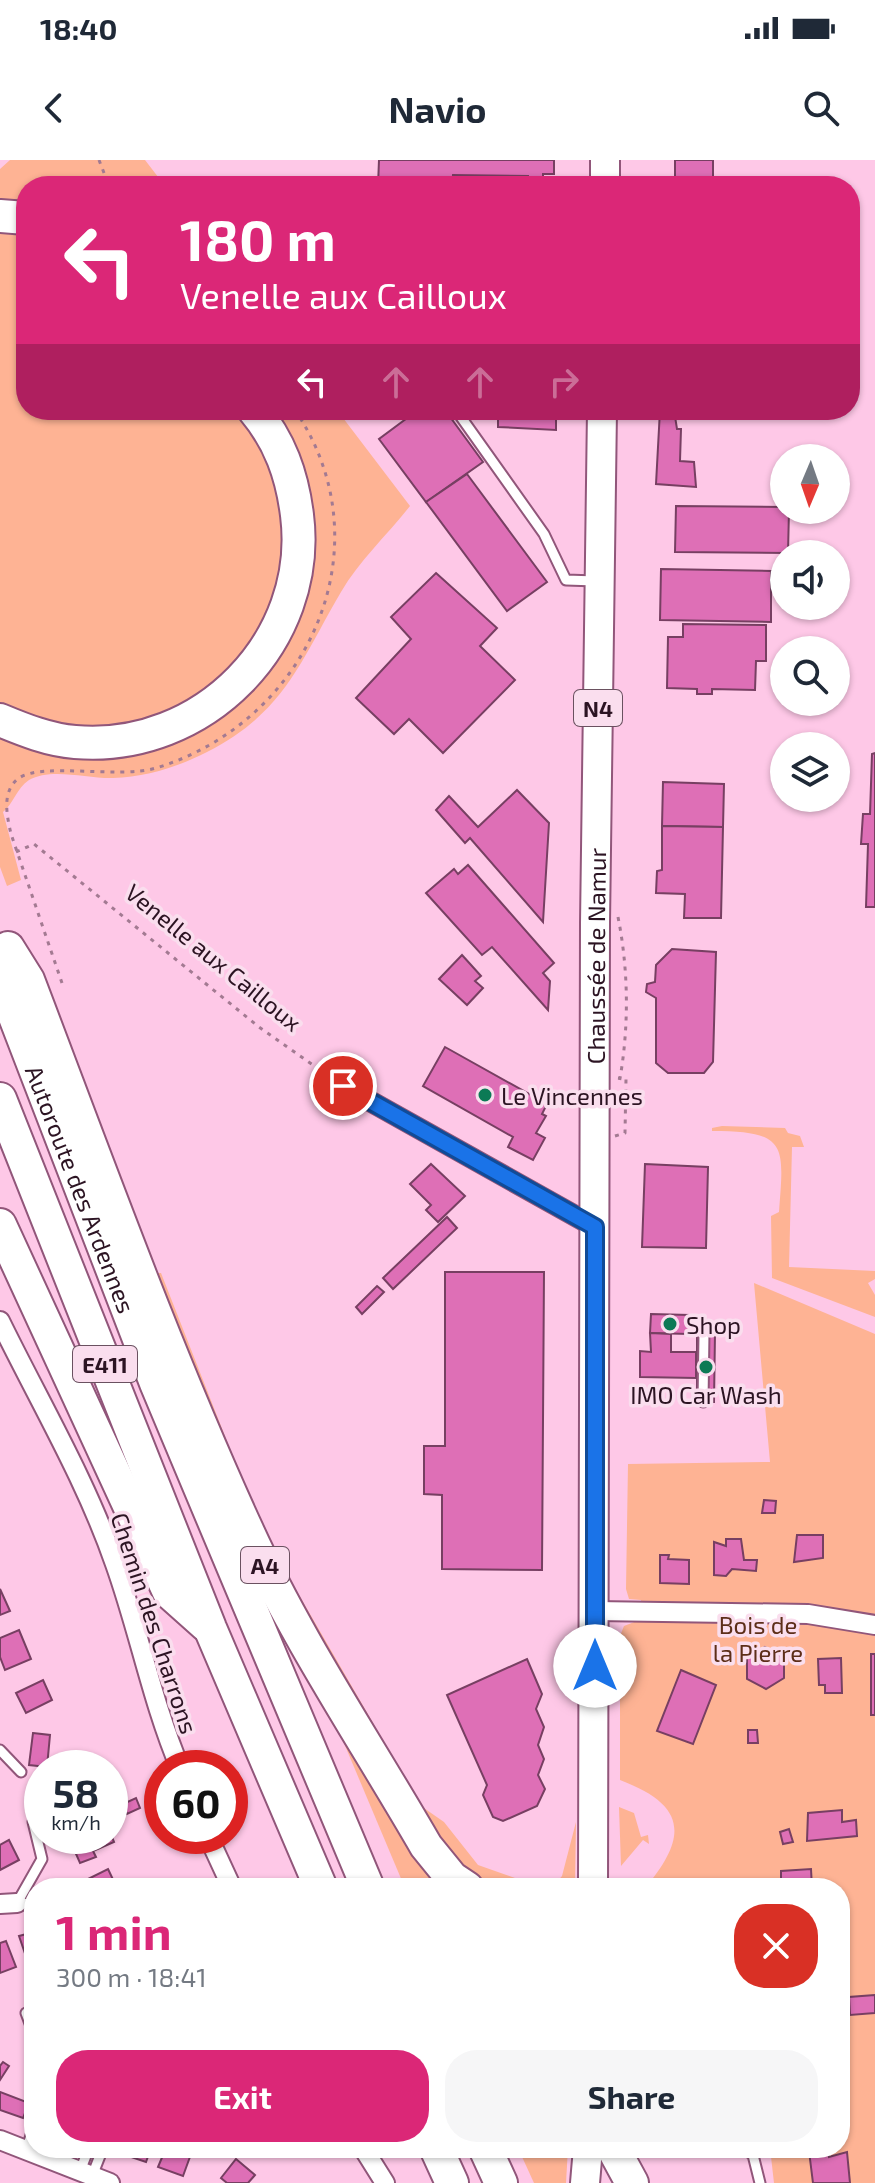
<!DOCTYPE html>
<meta charset="utf-8">
<style>
:root{--surface:#fff;--page:#f6f6f7;--text:#1f2937;--muted:#747a83;--accent:#db2777}
body{margin:0;font-family:"Exo 2",sans-serif;background:var(--page);color:var(--text);height:100vh;display:flex;flex-direction:column;font-size:30px;white-space:nowrap}
*{box-sizing:border-box;margin:0}
p{font-size:26px;color:var(--muted)}
.icon{flex:none;width:44px;height:44px;fill:none;stroke:currentColor;stroke-width:2;stroke-linecap:round;stroke-linejoin:round}
.map{position:relative;flex:1;overflow:hidden}
.drawer{position:absolute;left:24px;top:1718px;width:826px;height:280px;display:flex;flex-direction:column;background:var(--surface);border-radius:32px;box-shadow:0 2px 6px #0004}
.drawer>*{flex:none}
.guide{position:absolute;left:16px;top:16px;width:844px;height:244px;border-radius:32px;box-shadow:0 2px 6px #0004;background:#db2777;color:#fff;overflow:hidden}
.needle{width:52px;rotate:182deg}
.tools{position:absolute;left:770px;top:284px;display:grid;gap:16px}
.tools a{display:grid;place-items:center;width:80px;height:80px;border-radius:50%;background:var(--surface);box-shadow:0 2px 6px #0004;font-size:40px}
.speed{position:absolute;left:24px;top:1590px;display:flex;gap:16px;font-size:40px;font-weight:700;text-align:center}
.speed>*{display:grid;place-content:center;width:104px;height:104px;border-radius:50%;background:var(--surface);box-shadow:0 2px 6px #0004;line-height:1}
.speed small{font-size:20px;font-weight:400}
.speed .limit{border:12px solid #d22;background:#fff;color:#111}
.pin{position:absolute;display:grid;place-items:center;width:68px;height:68px;color:#fff;margin:-34px;border:4px solid #fff;border-radius:50%;box-shadow:0 2px 8px #0007}
.me{position:absolute;width:88px;margin:-44px;rotate:0deg;stroke-linejoin:round;filter:drop-shadow(0 0 6px #0008)}
.turn{display:flex;align-items:center;gap:28px;height:168px;padding:0 32px;font-size:36px}
.turn .icon{width:104px;height:104px;stroke-width:2.5}
.turn b{display:block;font-size:56px;line-height:68px}
.lanes{display:flex;align-items:center;height:76px;padding:0 32px;background:#0003;justify-content:center;gap:40px;direction:ltr}
.lanes .off{opacity:.35}
.round{display:grid;place-items:center;flex:none;width:84px;height:84px;border-radius:32px;background:var(--page)}
.summary{display:flex;align-items:center;justify-content:space-between;height:136px;padding:0 32px}
h1{font-size:48px;font-weight:700;line-height:60px;color:var(--accent)}
.button{display:flex;gap:16px;margin-top:auto;padding:16px 32px}
.button a{flex:1;height:92px;border-radius:32px;background:var(--accent);color:#fff;font-size:32px;font-weight:700;line-height:92px;text-align:center}
.button a+a{background:var(--page);color:var(--text)}
.status{display:flex;justify-content:space-between;align-items:center;height:56px;padding:0 40px;background:var(--surface);direction:ltr}
.status svg{height:22px;fill:currentColor}
header{display:flex;justify-content:space-between;align-items:center;height:104px;padding:0 32px;background:var(--surface);font-size:36px;font-weight:700}
.map>svg:first-child{display:block}
.green{fill:#feb394}
.building{fill:#de6fb6;stroke:#773f62;stroke-width:2}
.lines{fill:none;stroke-linecap:round;stroke-linejoin:round}
.service-casing{stroke:#91567a;stroke-width:13}
.minor-casing{stroke:#91567a;stroke-width:22}
.primary-casing{stroke:#91567a;stroke-width:32}
.motorway-casing{stroke:#91567a;stroke-width:36}
.path{stroke:#a37a92;stroke-width:3;stroke-dasharray:4 6;stroke-linecap:butt}
.service{stroke:#fff;stroke-width:9}
.minor{stroke:#fff;stroke-width:18}
.primary{stroke:#fff;stroke-width:28}
.motorway{stroke:#fff;stroke-width:32}
.route-casing{stroke:#114b97;stroke-width:20}
.route{stroke:#1a73e8;stroke-width:14}
.poi-dot{fill:#0c7a55;stroke:#fadeee;stroke-width:3}
.labels{text-anchor:middle;dominant-baseline:central;stroke-width:7;stroke-linejoin:round;paint-order:stroke}
.shield{fill:#fadeee;stroke:#6a5160;stroke-width:2}
.shield-label{font-size:22px;font-weight:bold;fill:#2c1423}
.street-label{font-size:24px;fill:#2c1423;stroke:#fadeee}
.poi-label{font-size:24px;fill:#2c1423;stroke:#fadeee;text-anchor:start}
.park-label{font-size:24px;fill:#5d2e19;stroke:#fadeee}
</style>
<div class="status"><b>18:40</b><svg viewBox="0 0 49 12"><path d="M0 12V9h3v3zM5 12V6h3v6zM10 12V3h3v9zM15 12V0h3v12zM26 1h20v11H26zM47 4h2v5h-2z"/></svg></div>
<header><svg class="icon" aria-label="back" viewBox="0 0 24 24"><path d="M15 5l-7 7 7 7"/></svg>Navio<svg class="icon" aria-label="search" viewBox="0 0 24 24"><circle cx="10" cy="10" r="6"/><path d="M15 15l6 6"/></svg></header>
<div class="map">
<svg width="875" height="2023" viewBox="0 0 875 2023">
<rect width="100%" height="100%" fill="#fec8e7"/>
<g class="green">
<path d="M10 0H145L165 26H26V48L0 47V9Z"/>
<path d="M0 70 26 71V250H233C299 329 301 420 236 499 203 541 153 566 99 567 66 568 29 562 0 543Z"/>
<path d="M267 250H337L410 346C388 374 359 401 341 432 300 502 285 552 207 592 178 607 146 617 113 618 89 619 51 607 29 620 16 629 14 643 3 652L21 720 7 726 0 707V569L168 578 300 436Z"/>
<path d="M722 966 785 968 788 973 800 976 804 987H792L789 1107 875 1111V1119L868 1123 875 1135V1157L772 1118 771 1056 779 1052C784 985 788 971 712 971V968Z"/>
<path d="M154 1113H161L241 1317 288 1416 421 1646 444 1662 478 1705 543 1728H478L455 1712 280 1420Z"/>
<path d="M754 1123 875 1174V2023H774L770 1988H840V1728H645C689 1676 686 1645 620 1620V1476L624 1466 642 1459 641 1440 629 1439 626 1429 628 1304 770 1302Z"/>
<path d="M330 1550 452 1728H405Z"/>
<path d="M619 1647 634 1653 641 1677 648 1675 649 1684 643 1680 621 1706Z"/>
<path d="M576 1662 575 1726 552 1728 562 1716Z"/>
<path d="M518 1988H568L566 2023H534Z"/>
</g>
<g class="building">
<path d="M379 0H554V14H543V25H528V16L453 15 452 26H378Z"/>
<rect x="675" y="0" width="38" height="26"/>
<path d="M418 250H445L483 302 426 342 379 279Z"/>
<path d="M484 250H556V270L498 267V257L487 255Z"/>
<path d="M660 250H674L677 269H681L680 301 694 302 696 327 656 324Z"/>
<path d="M467 314 547 422 507 451 426 342Z"/>
<path d="M676 346 784 347 789 350 788 393 675 392Z"/>
<path d="M661 409 771 411V462L660 460Z"/>
<path d="M436 413 497 468 480 486 515 520 443 593 409 559 394 574 356 538 411 479 391 457Z"/>
<path d="M683 464 766 465V501H756L755 530 712 529V534H697V529L667 528 668 477H683Z"/>
<path d="M875 593V747H866L868 684H861L863 654H870L872 594Z"/>
<path d="M663 622 724 624 723 667 662 666Z"/>
<path d="M517 630 549 663 543 762 470 678 465 683 436 650 449 636 478 667Z"/>
<path d="M662 666 723 667 721 758H684L685 734 656 733 657 711 662 710Z"/>
<path d="M468 705 554 803 543 813 550 821 548 850 492 787 482 795 426 733 454 709 458 714Z"/>
<path d="M672 789 716 792 713 902 704 913H668L656 903V838L646 832 647 824 655 822 656 805Z"/>
<path d="M462 795 481 816 475 821 483 828 467 845 439 819Z"/>
<path d="M445 887 547 944 542 954 546 956 536 973 545 978 533 1000 508 987 513 977 423 926Z"/>
<path d="M431 1004 465 1036 438 1062 426 1050 431 1045 410 1024Z"/>
<path d="M645 1004 708 1007 706 1088 642 1087Z"/>
<path d="M447 1057 457 1068 393 1129 383 1118Z"/>
<path d="M445 1112H544L542 1410 442 1409V1335L424 1334V1286H445Z"/>
<path d="M377 1126 384 1132 362 1154 356 1147Z"/>
<path d="M651 1154 689 1155V1174L650 1173Z"/>
<path d="M650 1173 671 1174V1192H696V1218L640 1217V1191L651 1192Z"/>
<path d="M697 1173H715L714 1242H697Z"/>
<path d="M764 1340 776 1341 775 1353H762Z"/>
<path d="M797 1375H823V1398L794 1402Z"/>
<path d="M726 1379H741L744 1400H757L756 1411 732 1409 726 1416 714 1415V1382L726 1386Z"/>
<path d="M660 1395H669L668 1399 689 1400V1424L660 1423Z"/>
<path d="M0 1429 10 1451 0 1455Z"/>
<path d="M19 1470 31 1499 5 1510 0 1497V1478Z"/>
<path d="M765 1487 784 1498V1518L766 1529 747 1519V1498Z"/>
<rect x="871" y="1494" width="4" height="61"/>
<path d="M841 1498 842 1533H825V1525H819L818 1499Z"/>
<path d="M527 1499 542 1534 536 1549 544 1567 538 1585 544 1599 538 1615 545 1629 537 1646 503 1661 493 1657 483 1635 487 1625 447 1535Z"/>
<path d="M681 1510 716 1525 693 1584 657 1571Z"/>
<path d="M43 1520 52 1540 26 1553 16 1533Z"/>
<path d="M748 1570H757L758 1583H748Z"/>
<path d="M33 1573 50 1575 47 1607 29 1605Z"/>
<path d="M136 1638 140 1648 127 1654 123 1644Z"/>
<path d="M842 1650V1662L856 1660 857 1676 807 1681 808 1653Z"/>
<path d="M789 1669 793 1682 783 1684 780 1672Z"/>
<path d="M110 1672 114 1682 93 1691 96 1697 80 1703 69 1678 110 1676Z"/>
<path d="M9 1680 19 1700 0 1710V1685Z"/>
<path d="M108 1709 117 1728H90L86 1720Z"/>
<path d="M811 1709 812 1728H781V1711Z"/>
<path d="M34 1772V1814H32L19 1776Z"/>
<path d="M6 1781 16 1807 0 1813V1783Z"/>
<path d="M875 1835V1853L850 1855 849 1837Z"/>
<path d="M3 1902 9 1906 0 1920V1906Z"/>
<path d="M0 1932 29 1943 23 1958 0 1950Z"/>
<path d="M121 1988H151L146 2002 119 1993Z"/>
<path d="M166 1988 191 1994 183 2016 158 2007Z"/>
<path d="M828 1989 829 1997 847 1992 850 2023H813L809 1991Z"/>
<path d="M236 1999 255 2015 248 2023H227L221 2018Z"/>
</g>
<g class="lines">
<g class="service-casing">
<g id="service">
<path d="M456 250 544 374 566 420 596 421"/>
<path d="M703 1242 704 1173"/>
<path d="M0 1590 21 1612"/>
<path d="M33 1662 42 1699 17 1743 34 1744"/>
<path d="M26 1853 34 1874"/>
<path d="M743 1988 753 1995 760 2023"/>
<path d="M26 1991 34 1966"/>
<path d="M80 2011 89 1988"/>
<path d="M92 2016 103 1988"/>
</g>
</g>
<g class="minor-casing">
<g id="minor">
<path d="M343 926 595 1067"/>
<path d="M0 1161C39 1241 86 1320 115 1404 139 1471 152 1542 180 1608"/>
<path d="M595 1451 808 1454 875 1465"/>
<path d="M208 1676 232 1728"/>
<path d="M0 1744 17 1743"/>
<path d="M0 1980 110 2023"/>
<path d="M363 1988 385 2023"/>
</g>
</g>
<g class="primary-casing">
<g id="primary">
<path d="M605 26V0"/>
<path id="s1" d="M593 1728 595 763 602 250"/>
<path d="M585 2023 588 1988"/>
</g>
</g>
<g class="motorway-casing">
<g id="motorway">
<path d="M0 56 26 58"/>
<path d="M0 560C24 570 49 580 75 582 203 593 313 481 297 355 292 315 280 281 254 250"/>
<path d="M8 788 28 820C98 1004 165 1191 247 1370 297 1480 366 1582 426 1686L452 1718 467 1728"/>
<path id="s2" d="M0 818 156 1223 368 1728"/>
<path d="M0 939 210 1468 321 1728"/>
<path d="M0 1065 169 1432 206 1465"/>
<path d="M436 1988 452 2023"/>
<path d="M485 1988 501 2023"/>
<path d="M613 1988 632 2023"/>
</g>
</g>
<g class="path">
<path d="M99 0 109 26"/>
<path d="M16 692 34 684 259 867 330 917"/>
<path d="M618 757C629 812 629 870 619 924"/>
<path d="M62 823 11 674C7 656 1 631 19 618 43 602 118 619 156 608 308 562 388 387 295 250"/>
<path d="M615 976 625 973 626 919 618 918"/>
</g>
<use href="#service" class="service"/>
<use href="#minor" class="minor"/>
<use href="#primary" class="primary"/>
<use href="#motorway" class="motorway"/>
</g>
<g class="lines">
<g class="route-casing">
<path id="route" d="M343 926 595 1067V1506"/>
</g>
<use href="#route" class="route"/>
</g>
<g class="poi-dot">
<circle cx="485" cy="935" r="8"/>
<circle cx="670" cy="1164" r="8"/>
<circle cx="706" cy="1207" r="8"/>
</g>
<g class="labels">
<g class="shield">
<rect x="574" y="530" width="48" height="36" rx="6"/>
<rect x="73" y="1186" width="64" height="36" rx="6"/>
<rect x="241" y="1387" width="48" height="36" rx="6"/>
</g>
<g class="shield-label">
<text x="598" y="548">N4</text>
<text x="105" y="1204">E411</text>
<text x="265" y="1405">A4</text>
</g>
<g class="street-label">
<text transform="translate(214 797) rotate(39)">Venelle aux Cailloux</text>
<text stroke="none"><textPath href="#s1" startOffset="932">Chaussée de Namur</textPath></text>
<text stroke="none"><textPath href="#s2" startOffset="226">Autoroute des Ardennes</textPath></text>
<text transform="translate(155 1463) rotate(72)">Chemin des Charrons</text>
</g>
<g class="poi-label">
<text x="501" y="935">Le Vincennes</text>
<text x="686" y="1164">Shop</text>
<text x="706" y="1234" text-anchor="middle">IMO Car Wash</text>
</g>
<g class="park-label">
<text x="758" y="1464">Bois de<tspan x="758" dy="28">la Pierre</tspan></text>
</g>
</g>
</svg>
<div class="tools">
<a><svg class="needle" viewBox="-14 -14 28 28"><path d="M0-13l5 13h-10z" fill="#e53935"/><path d="M0 13l5-13h-10z" fill="#747a83"/></svg></a>
<a><svg class="icon" aria-label="sound" viewBox="0 0 24 24"><path d="M4 9h4l5-4v14l-5-4H4zM17 9q2 3 0 6"/></svg></a>
<a><svg class="icon" aria-label="search" viewBox="0 0 24 24"><circle cx="10" cy="10" r="6"/><path d="M15 15l6 6"/></svg></a>
<a><svg class="icon" aria-label="layers" viewBox="0 0 24 24"><path d="M12 4l9 5-9 5-9-5zM3 14l9 5 9-5"/></svg></a>
</div>
<div class="speed"><div>58<small>km/h</small></div><div class="limit">60</div></div>
<div class="pin" style="left:343px;top:926px;background:#d93025"><svg class="icon" aria-label="arrive" viewBox="0 0 24 24"><path d="M6 21V4h12l-3 4 3 4H6"/></svg></div>
<svg class="me" style="left:595px;top:1506px" viewBox="-20 -20 40 40"><circle r="19" fill="#fff"/><path d="M0-13L10 11 0 6-10 11z" fill="#1a73e8"/></svg>
<div class="guide">
<div class="turn"><svg class="icon" aria-label="left" viewBox="0 0 24 24"><path d="M17 20v-9H6M10 6l-5 5 5 5"/></svg><div><b>180 m</b>Venelle aux Cailloux</div></div>
<div class="lanes"><svg class="icon" aria-label="left" viewBox="0 0 24 24"><path d="M17 20v-9H6M10 6l-5 5 5 5"/></svg><svg class="icon off" aria-label="ahead" viewBox="0 0 24 24"><path d="M12 20V5M6 11l6-6 6 6"/></svg><svg class="icon off" aria-label="ahead" viewBox="0 0 24 24"><path d="M12 20V5M6 11l6-6 6 6"/></svg><svg class="icon off" aria-label="right" viewBox="0 0 24 24"><path d="M7 20v-9h11M14 6l5 5-5 5"/></svg></div>
</div>
<section class="drawer">
<div class="summary"><div><h1>1 min</h1><p>300 m · 18:41</p></div><a class="round" style="background:#d93025;color:#fff"><svg class="icon" aria-label="close" viewBox="0 0 24 24"><path d="M6 6l12 12M18 6L6 18"/></svg></a></div>
<div class="button"><a>Exit</a><a>Share</a></div>
</section>
</div>
